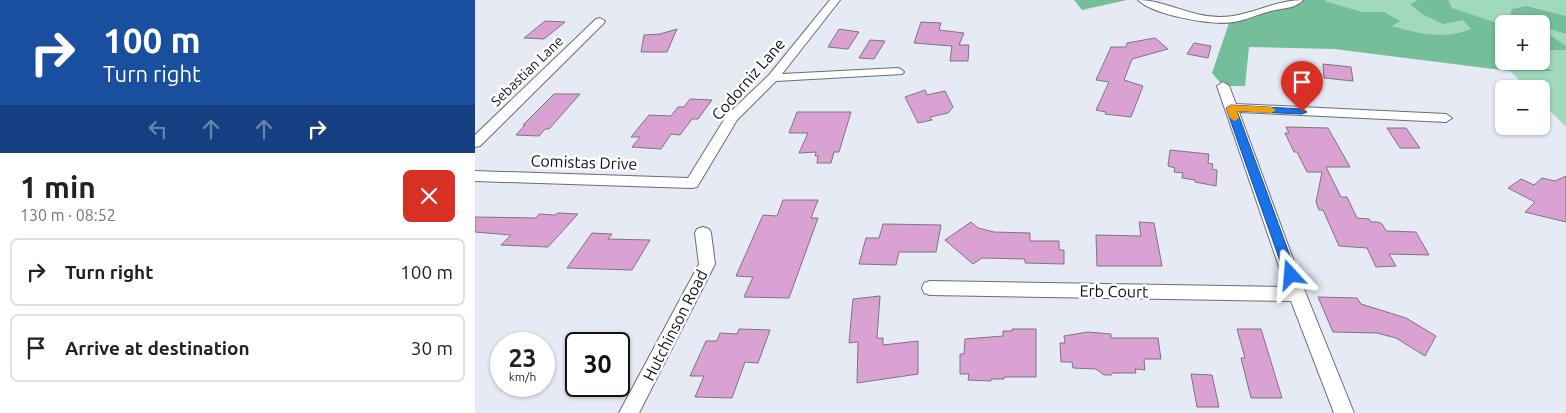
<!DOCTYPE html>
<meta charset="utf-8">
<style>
:root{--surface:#fff;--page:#f6f6f6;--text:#222;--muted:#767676;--line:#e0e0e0}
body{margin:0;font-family:Ubuntu,sans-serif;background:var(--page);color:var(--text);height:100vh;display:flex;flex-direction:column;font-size:19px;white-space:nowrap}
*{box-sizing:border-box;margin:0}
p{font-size:16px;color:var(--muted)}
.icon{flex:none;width:28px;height:28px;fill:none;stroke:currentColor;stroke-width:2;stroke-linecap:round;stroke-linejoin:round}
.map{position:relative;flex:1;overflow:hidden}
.sheet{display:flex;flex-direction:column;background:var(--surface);width:475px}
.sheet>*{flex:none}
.top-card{background:#1a4fa0;color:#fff;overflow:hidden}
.buttons{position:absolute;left:1020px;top:15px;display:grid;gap:10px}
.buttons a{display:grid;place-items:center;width:55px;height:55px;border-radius:8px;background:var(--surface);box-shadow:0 1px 4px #0004;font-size:25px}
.speed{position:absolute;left:15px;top:332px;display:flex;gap:10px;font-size:25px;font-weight:700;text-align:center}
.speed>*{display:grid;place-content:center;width:65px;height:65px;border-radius:50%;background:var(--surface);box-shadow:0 1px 4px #0004;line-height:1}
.speed small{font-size:12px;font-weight:400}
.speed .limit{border:2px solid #111;border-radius:8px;background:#fff;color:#111}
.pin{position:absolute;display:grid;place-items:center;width:42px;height:42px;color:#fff;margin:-51px -21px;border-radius:50% 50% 50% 0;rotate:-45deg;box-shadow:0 0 5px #0007}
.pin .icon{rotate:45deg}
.me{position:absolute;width:55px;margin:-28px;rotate:341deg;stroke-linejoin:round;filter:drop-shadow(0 0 4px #0008)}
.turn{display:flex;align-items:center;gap:18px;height:105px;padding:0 20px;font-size:22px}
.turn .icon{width:65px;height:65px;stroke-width:2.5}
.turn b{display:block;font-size:35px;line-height:42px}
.lanes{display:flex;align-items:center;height:48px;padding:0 20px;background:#0003;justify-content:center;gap:25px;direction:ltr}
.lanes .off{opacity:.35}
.round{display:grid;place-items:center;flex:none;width:52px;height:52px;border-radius:8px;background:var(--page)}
.overview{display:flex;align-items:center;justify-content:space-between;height:85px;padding:0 20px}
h1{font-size:30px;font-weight:700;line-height:38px}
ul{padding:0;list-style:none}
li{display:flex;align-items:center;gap:15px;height:68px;margin:0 10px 8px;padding:0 10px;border:2px solid var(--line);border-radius:8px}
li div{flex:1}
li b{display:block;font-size:19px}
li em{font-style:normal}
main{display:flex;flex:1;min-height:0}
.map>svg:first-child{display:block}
.green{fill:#a1d9bc;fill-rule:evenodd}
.forest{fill:#74be9a}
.building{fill:#d9a2d3;stroke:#7e757d}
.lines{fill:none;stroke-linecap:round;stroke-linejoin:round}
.street-casing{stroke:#696d76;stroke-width:2}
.street{fill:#fff;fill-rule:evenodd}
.route{fill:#1a73e8;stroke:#114b97}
.slow{fill:#f59e0b}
.labels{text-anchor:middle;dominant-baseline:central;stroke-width:5;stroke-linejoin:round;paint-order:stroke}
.far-street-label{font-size:14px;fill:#111216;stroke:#fff}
.street-label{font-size:16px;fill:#111216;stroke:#fff}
</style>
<main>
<section class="sheet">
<div class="top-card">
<div class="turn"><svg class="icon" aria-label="right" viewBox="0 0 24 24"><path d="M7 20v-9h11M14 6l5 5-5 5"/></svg><div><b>100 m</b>Turn right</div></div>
<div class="lanes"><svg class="icon off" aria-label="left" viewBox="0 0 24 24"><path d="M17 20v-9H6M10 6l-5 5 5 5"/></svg><svg class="icon off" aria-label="ahead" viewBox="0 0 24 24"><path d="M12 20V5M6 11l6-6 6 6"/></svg><svg class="icon off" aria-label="ahead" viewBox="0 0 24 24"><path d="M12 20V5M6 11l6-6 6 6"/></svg><svg class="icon" aria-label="right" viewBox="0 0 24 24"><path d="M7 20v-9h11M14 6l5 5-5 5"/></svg></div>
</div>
<div class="overview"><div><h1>1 min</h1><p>130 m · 08:52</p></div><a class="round" style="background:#d93025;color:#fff"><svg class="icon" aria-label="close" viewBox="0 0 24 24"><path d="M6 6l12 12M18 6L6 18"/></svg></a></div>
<ul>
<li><svg class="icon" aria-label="right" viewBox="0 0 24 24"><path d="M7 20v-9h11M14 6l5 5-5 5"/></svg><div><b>Turn right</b></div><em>100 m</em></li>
<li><svg class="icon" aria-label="arrive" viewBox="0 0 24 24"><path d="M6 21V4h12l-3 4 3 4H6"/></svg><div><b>Arrive at destination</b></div><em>30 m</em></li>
</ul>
</section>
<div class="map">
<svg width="1091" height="413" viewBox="0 0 1091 413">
<rect width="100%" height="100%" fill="#e6eaf5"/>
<path class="green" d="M847 0H1091V127L1066 102V89H1053L1035 71 860 49ZM1029 24H1066V61H1029Z"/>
<g class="forest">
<path d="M599 0H652L607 10Z"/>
<path d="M823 0H852L849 1 887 12H909L925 21 917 26C944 34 970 40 996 29L988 20 968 24 947 14 935 4 943 0H973L977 8 1022 23 1034 20 1037 9 1051 6 1091 16V34L1066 26V24H1029V61H1056L1058 65 1081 71H1035L860 49 774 47 770 86H748L737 73 755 20 818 4Z"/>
<path d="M1066 29 1091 46V50H1066Z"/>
</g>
<g class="building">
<path d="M70 21 90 22 69 39 49 38Z"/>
<path d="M446 22 466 23 464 30 489 33 484 45H494L493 61H475L477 46 439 43Z"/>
<path d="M202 29 192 52H166L169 35 185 34Z"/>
<path d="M364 29 384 32 373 49 353 47Z"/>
<path d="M680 38 693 49 657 59 649 80 668 86 656 117 630 114 631 112 621 110 634 82 621 80 636 47H651L652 43Z"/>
<path d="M395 40 410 41 399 59 384 58Z"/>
<path d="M719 43 736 46 733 58 712 54Z"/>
<path d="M848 64 876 67 878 81 849 78Z"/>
<path d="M450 90 452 95 470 91 478 107 473 113 455 117 457 120 443 123 430 97Z"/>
<path d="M79 94H105L74 129H70L64 136 41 135 50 125H48Z"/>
<path d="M215 99 237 100 223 119H217L205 135 196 134 186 149 157 147 165 137H156L174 115 196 116 203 107H209Z"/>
<path d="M322 112H376L364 152H359L356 163H342L343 156H340L341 152 324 153 333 133H314Z"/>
<path d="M811 127 853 128 875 167H851L866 197H872L882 218 894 219 896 222H903L907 224 911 231 941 232 954 255 914 254 921 266 901 267 892 248 864 246 848 210H844L841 202 847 172H832L822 152H819L810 133H814Z"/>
<path d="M912 128H931L945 148H925Z"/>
<path d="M695 150 734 154 733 163 738 164 737 169 742 170 741 186 720 182V180L707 178 708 173 699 172 700 168 693 166Z"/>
<path d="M1091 176V222L1050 212 1060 202 1033 188 1046 179 1059 185 1067 178 1080 181Z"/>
<path d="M308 200H343L336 218H343L314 298 269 297 278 277 261 276 288 215 302 216Z"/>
<path d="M83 213 103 214 73 247 26 245 36 235 0 232V217L61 218 64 214 80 215Z"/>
<path d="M496 222 503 228 519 232 555 233V241H584V250H589V264L550 263V259L507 258 498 264 470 240Z"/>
<path d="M664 222 679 223 687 266H622L621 235 666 236Z"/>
<path d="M408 224 466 225 461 252H424L421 265 384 264 391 238H404Z"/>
<path d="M117 233 137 234 133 239 175 240 157 270 92 268Z"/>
<path d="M405 296 402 338H408V345L443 341V374L382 383 383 342 374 343 378 299Z"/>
<path d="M843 297 882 298 886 304 931 318 961 336 950 356 921 338 902 333 858 332Z"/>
<path d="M264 329 295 330 283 363 270 362 257 398 220 397 229 376H215L231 341H242L245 333 262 334Z"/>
<path d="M537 329H561V377H529V379H516V381L493 380 494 374H485V354H489L490 339 528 336V331H537Z"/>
<path d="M762 329H786L807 398H776L766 358H770Z"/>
<path d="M613 332 636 334V338H683L686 359H669L670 370 660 369 661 373H638L636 375H629L621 369 598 368 597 362H586L585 343H590L589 336Z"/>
<path d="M716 374 737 375 744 407H722Z"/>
</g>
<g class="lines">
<g class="street-casing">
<g id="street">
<path d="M355 0H365L307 74 423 68 427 70 429 72 427 74 301 81 262 120 222 187 217 188 0 181V171L213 178 252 115 294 75Z"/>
<path d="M663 0C690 0 715 17 745 17 773 17 799 0 828 0 820 9 807 8 796 11 783 14 772 20 759 22 738 26 678 15 663 0Z"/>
<path d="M125 18 130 21 129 23 5 146 0 147V135L121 19Z"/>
<path d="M748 82 754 86 761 104 971 114 977 118 971 122 764 112 831 294 879 413H859L816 301 455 295 449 293 447 288 449 283 455 281 811 287 742 86Z"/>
<path d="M228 227 234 229 236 233 240 264 164 413H144L224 264 220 233 222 229Z"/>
</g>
</g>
<use href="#street" class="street"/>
</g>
<path class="route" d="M756 105 827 109 832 112 827 114 762 111 822 275 820 279H812L810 275 751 108Z"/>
<path class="slow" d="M756 105 796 107 801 110 796 113 762 111 764 118 760 121 755 118 751 108Z"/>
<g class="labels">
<g class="far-street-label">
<text transform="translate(52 71) rotate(-44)">Sebastian Lane</text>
</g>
<g class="street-label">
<text transform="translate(273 79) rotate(-49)">Codorniz Lane</text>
<text transform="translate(109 162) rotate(2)">Comistas Drive</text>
<text transform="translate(639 291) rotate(1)">Erb Court</text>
<text transform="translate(200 325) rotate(-63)">Hutchinson Road</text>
</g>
</g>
</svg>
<div class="buttons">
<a>+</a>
<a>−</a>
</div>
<div class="speed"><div>23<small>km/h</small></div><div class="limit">30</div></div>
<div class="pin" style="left:827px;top:112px;background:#d93025"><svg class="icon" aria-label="arrive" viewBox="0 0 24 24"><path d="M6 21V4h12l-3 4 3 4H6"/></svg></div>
<svg class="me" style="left:816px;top:275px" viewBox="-20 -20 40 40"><path d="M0-17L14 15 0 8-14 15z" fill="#1a73e8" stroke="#fff" stroke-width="4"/></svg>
</div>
</main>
